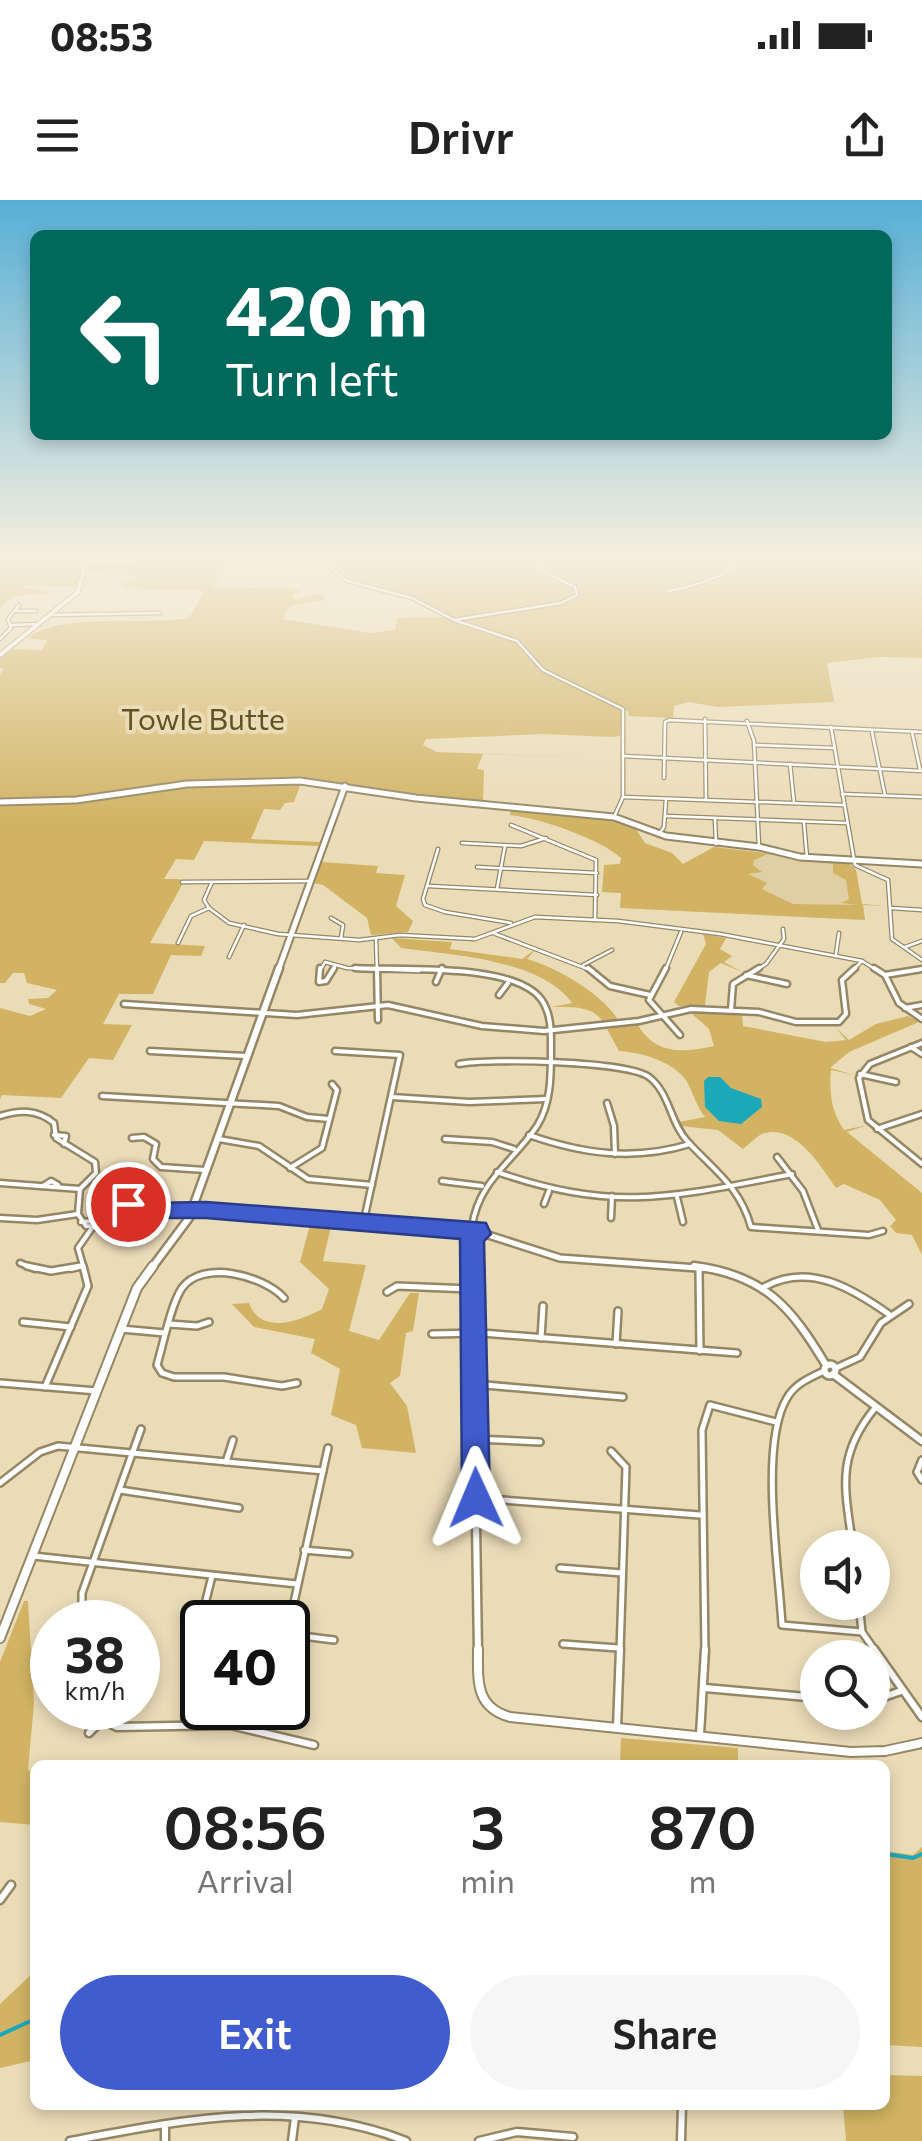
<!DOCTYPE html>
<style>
:root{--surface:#fff;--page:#f6f6f6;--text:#222;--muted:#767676;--accent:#405ccf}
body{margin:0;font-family:Commissioner,sans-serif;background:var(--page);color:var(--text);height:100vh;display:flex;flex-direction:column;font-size:38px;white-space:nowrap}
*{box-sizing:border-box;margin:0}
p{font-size:32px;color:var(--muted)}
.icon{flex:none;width:55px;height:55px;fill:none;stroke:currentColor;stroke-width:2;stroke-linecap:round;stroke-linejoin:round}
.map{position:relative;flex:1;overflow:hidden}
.drawer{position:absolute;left:30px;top:1560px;width:860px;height:350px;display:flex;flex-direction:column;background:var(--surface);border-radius:15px;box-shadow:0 5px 15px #0003}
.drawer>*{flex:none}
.hud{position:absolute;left:30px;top:30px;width:862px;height:210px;border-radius:15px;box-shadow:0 5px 15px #0003;background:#00695c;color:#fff;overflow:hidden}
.controls{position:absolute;left:800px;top:1330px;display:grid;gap:20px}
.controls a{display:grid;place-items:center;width:90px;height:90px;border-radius:50%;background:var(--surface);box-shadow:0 5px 15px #0003;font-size:50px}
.speed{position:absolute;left:30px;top:1400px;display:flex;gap:20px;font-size:50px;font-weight:700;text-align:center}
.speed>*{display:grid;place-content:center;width:130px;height:130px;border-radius:50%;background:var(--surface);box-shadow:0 5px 15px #0003;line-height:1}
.speed small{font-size:25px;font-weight:400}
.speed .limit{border:5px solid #111;border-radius:15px;background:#fff;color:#111}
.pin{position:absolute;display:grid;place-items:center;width:85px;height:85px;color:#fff;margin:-42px;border:5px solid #fff;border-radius:50%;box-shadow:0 2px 10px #0007}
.me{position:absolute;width:110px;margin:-55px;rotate:359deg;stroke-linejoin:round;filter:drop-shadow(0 0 8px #0008)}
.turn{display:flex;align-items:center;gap:35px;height:210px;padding:0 30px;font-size:45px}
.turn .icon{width:130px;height:130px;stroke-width:2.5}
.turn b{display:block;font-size:70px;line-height:85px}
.eta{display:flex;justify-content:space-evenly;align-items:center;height:170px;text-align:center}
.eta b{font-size:60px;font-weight:600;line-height:70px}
.cta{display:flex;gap:20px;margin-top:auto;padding:20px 30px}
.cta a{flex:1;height:115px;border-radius:60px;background:var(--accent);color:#fff;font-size:40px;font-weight:600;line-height:115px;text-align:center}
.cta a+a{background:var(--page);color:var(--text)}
.status{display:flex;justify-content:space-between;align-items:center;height:70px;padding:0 50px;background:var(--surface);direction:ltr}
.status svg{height:28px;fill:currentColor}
header{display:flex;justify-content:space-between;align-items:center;height:130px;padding:0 30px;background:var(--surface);font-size:45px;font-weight:600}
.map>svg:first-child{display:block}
.built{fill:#e0cfa4}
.green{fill:#d1b363}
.water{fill:#1da8ba}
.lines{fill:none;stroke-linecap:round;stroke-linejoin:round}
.stream{stroke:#1da8ba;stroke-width:4}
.minor-far3-casing{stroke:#958765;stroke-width:5}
.minor-far2-casing{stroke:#958765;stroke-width:9}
.minor-far1-casing{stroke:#958765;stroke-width:10}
.minor-casing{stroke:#958765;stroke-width:11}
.tertiary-far2-casing{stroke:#958765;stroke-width:10}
.tertiary-far1-casing{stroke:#958765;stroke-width:11}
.tertiary-casing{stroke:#958765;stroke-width:12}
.secondary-far3-casing{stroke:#958765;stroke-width:6}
.secondary-far2-casing{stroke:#958765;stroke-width:9}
.secondary-far1-casing{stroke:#958765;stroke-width:11}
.secondary-casing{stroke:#958765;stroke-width:12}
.minor-far3{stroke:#fff;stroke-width:2.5}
.minor-far2{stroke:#fff;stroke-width:4}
.minor-far1{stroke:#fff;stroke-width:5}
.minor{stroke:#fff;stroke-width:6}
.tertiary-far2{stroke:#fff;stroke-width:5}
.tertiary-far1{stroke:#fff;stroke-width:6}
.tertiary{stroke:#fff;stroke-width:8}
.secondary-far3{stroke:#fff;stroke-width:4}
.secondary-far2{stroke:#fff;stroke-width:5}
.secondary-far1{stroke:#fff;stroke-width:6}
.secondary{stroke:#fff;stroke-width:8}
.route{fill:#405ccf;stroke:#2a3c87;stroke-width:2.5}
.labels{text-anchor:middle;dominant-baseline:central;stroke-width:8;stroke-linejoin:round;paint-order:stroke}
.far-park-label{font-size:30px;fill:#635224;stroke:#ebdcb8}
</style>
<div class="status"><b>08:53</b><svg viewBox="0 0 49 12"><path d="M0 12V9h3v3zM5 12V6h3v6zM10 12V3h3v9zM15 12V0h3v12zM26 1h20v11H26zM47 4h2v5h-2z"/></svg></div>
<header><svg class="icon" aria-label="menu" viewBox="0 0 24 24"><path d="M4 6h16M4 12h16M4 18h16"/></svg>Drivr<svg class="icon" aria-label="share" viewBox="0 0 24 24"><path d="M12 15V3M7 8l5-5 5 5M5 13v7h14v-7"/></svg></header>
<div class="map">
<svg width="922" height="1941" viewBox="0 0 922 1941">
<rect width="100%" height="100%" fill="#ebdcb8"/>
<path class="built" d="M635 628 645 643 672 653 683 664 715 647 850 663 856 670 865 720 621 708Z"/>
<g class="green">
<path d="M0 355H84L77 387 22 386 52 393 13 396 0 408Z"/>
<path d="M136 355H234L213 388H294L300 392 292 394 294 400 321 393 326 400 290 406 282 419 371 433 395 430 397 418 451 417C417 394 386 398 353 382 339 376 328 362 314 355H922V458L880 457 827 463 834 502 718 507 688 502 674 506 673 518 629 516 628 511 623 510 620 536 612 537 543 534 426 539 423 545 437 552 619 559 483 554 477 569 484 570 483 601 277 578 173 583 72 598 0 600V474L4 469 0 468V457L13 449 42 450 47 440 28 438C59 412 146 426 189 418L205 391 123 388 121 385 136 376 87 371 88 365 132 364 138 361Z"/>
<path d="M301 583 294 602 285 603 280 610 264 609 251 639 320 642 318 646 204 641 194 660 176 659 164 679H180L183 683 150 743 205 746 201 756 171 755 153 794H119L103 824 132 825 113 860 89 858 61 898 2 895 0 899V808L30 816 46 809 29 804 28 799 48 798 57 790 27 783 24 773H13L5 783H0V605L78 602 179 587Z"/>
<path d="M511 608 614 619 635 628 645 643 672 653 683 664 714 647 780 655 768 654 754 660 753 665 762 672 748 674 767 683 762 689 793 704 859 705 841 703 849 699 846 680 833 673V664L809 661 848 663 856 670 862 704 885 706 863 705 865 720 620 708 621 693 602 692 604 665 620 664 621 658C598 638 540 618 510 615Z"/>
<path d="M321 662 378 666 376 673 405 675 396 706 413 721 408 732 371 735 367 718 323 685 313 683Z"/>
<path d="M703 734 726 738 720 749 732 756 724 762 742 772 721 763 709 772 705 805 679 806 674 802 706 744Z"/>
<path d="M392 738 452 742 450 749 522 759 536 749 527 759C556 767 603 794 618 820L603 822C593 805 569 807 551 807L572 803C541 759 451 755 401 748Z"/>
<path d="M690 812 742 814 743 826 826 842 846 840 835 827 849 840 876 824 908 816 919 822 849 852 830 868 854 875 831 870C829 892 831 911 844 930L867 925 847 932 922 993V1055L912 1035 896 1033 890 1026 896 1020 880 1000 844 984 836 988C821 967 795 922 762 934 756 937 748 945 743 949L718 930 681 926 679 922 705 917C696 906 693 892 686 880 672 861 640 852 619 851L607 829 638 825C655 855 685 853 714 846L709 829Z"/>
<path d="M310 1025 331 1026 323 1061 366 1065 349 1131 379 1140 410 1093H419L413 1131 406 1133 400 1176 390 1183 407 1206 416 1253 362 1248 356 1225 331 1215 340 1169 311 1153 315 1139 254 1127 232 1104 249 1103C261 1136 300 1121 322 1109L329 1089 300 1062Z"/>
<path d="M24 1401H28L34 1503 28 1570 35 1572V1625L0 1622V1462Z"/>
<path d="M621 1538 738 1548V1565H620Z"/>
<path d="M922 1647V1847L885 1845V1651L913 1655Z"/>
<path d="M35 1771V1860L0 1868V1804Z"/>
<path d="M885 1875 922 1876V1941H846L843 1905H885Z"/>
</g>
<path class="water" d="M708 877H720L731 888 761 899 762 907 741 924 719 921 705 907 704 881Z"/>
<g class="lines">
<g class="stream">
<path d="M885 1654 913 1658 922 1654"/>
<path d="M0 1835 35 1819"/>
</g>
<g class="minor-far3-casing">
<g id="minor-far3">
<path d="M315 355 347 381 412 398 454 420 517 441 543 470 623 509V597L614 617"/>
<path d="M538 359 582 358"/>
<path d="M668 391C689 388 714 379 733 369L736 361 729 355"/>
<path d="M16 411H36"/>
<path d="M51 415 160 413"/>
<path d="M454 420 561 403 577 395 575 387 544 372 538 359"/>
<path d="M12 425 40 424"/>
<path d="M0 439 11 428 8 419 19 405"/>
<path d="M705 519 706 599"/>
<path d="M747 521 754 541 759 647"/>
<path d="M831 527 855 665 888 680 892 739 922 760"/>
<path d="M872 532 885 595"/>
<path d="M912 532 920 569"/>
<path d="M754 545 834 548"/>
<path d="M623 556 922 571"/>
<path d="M790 564 794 603"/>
<path d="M664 578 665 522 669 520 922 532"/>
<path d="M842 594 922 597"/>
<path d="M623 597 843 605"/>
<path d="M666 616 846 623"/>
<path d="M715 619 716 644"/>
<path d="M804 623 807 658"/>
<path d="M511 625 596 660 595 720"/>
<path d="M659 634 664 627 666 599"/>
<path d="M462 643 521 646 546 638"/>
<path d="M438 649 423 699 425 705 445 712 511 723"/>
<path d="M477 667 597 673"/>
<path d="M182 682 310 681"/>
<path d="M429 686 597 695"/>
<path d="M497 689 505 646"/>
<path d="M209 708 229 723 278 734 359 740 400 735 475 739 535 717 618 721 720 734 862 761 878 771"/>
<path d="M209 708 204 700 212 682"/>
<path d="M891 708 922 710"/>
<path d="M331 718 343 725 341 738"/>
<path d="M493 733 593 771"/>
<path d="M376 739 377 771"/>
<path d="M178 743 191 716 209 708"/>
<path d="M905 747 922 741"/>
<path d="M836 754 839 733"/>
<path d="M229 757 244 725"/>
<path d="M583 765 612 750"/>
<path d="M320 771 325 762 347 768 419 771"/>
<path d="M333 771 335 767"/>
<path d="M665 771 681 732"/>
<path d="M755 771 766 764 784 739 783 729"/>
<path d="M852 771 862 761"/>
<path d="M912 771 922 769"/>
</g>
</g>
<g class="minor-far2-casing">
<g id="minor-far2">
<path d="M320 768 319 782 326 781 334 768"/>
<path d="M355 768C399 771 513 762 541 799 552 814 551 834 551 851 551 876 551 904 537 926 513 962 478 981 472 1027"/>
<path d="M377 768 378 820"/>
<path d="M588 768 610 786 650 795"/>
<path d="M666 768 649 800 680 835"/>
<path d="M874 768 885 775 899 803 922 819"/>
<path d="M746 775 787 784"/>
<path d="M885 775 922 769"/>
<path d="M436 782 442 768"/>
<path d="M499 795 508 783"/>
<path d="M124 804 297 815 388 805 482 826 544 831 639 821 691 809 759 812 796 822H839L846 814 842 780 855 768"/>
<path d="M905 808 922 805"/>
<path d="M731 810 733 784 759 768"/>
<path d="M922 843 870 864 859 878 868 920 922 964"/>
<path d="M911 847 922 854"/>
<path d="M150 851 245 856"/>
<path d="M335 851 400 855 364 1020"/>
<path d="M459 864C489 858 627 861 649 877 670 893 670 923 688 942 715 971 740 987 751 1027L869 1035 883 1031"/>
<path d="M860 874 896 882"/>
<path d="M102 896 279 906 307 917 329 919"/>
<path d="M392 897 469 902 546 899"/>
<path d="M607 903 614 926 615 954"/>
<path d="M0 916C20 910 37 909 54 923L56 938 95 962 96 973 80 989 78 1014 86 1026 115 1027 151 1009 191 1011"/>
<path d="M877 929 922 914"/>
<path d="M54 935 66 936 64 944"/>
<path d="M529 935C583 954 634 961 690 944"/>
<path d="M132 938 144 937 156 944 153 959 161 967 205 970"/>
<path d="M219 939 259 946 308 979 372 985"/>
<path d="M445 939 492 942 514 949"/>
<path d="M777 957 803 991 818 1030"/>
<path d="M290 968 322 948 337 890 332 884"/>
<path d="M497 972C616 1013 673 997 792 974"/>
<path d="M442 981 482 986"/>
<path d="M0 983 80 989"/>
<path d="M43 986 51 981 58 985"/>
<path d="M677 997 683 1022"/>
<path d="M544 1004 549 991"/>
<path d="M133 1015 124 1008 128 1004 142 1010"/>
<path d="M0 1018 37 1020 78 1014"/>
<path d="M611 1018 612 996"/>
<path d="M81 1022 94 1021 96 1027"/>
<path d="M20 1063 35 1069"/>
<path d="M71 1069 83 1066"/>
<path d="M84 1069 78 1048 92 1028"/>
</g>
</g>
<g class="minor-far1-casing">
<g id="minor-far1">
<path d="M27 1066 51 1071 81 1066"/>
<path d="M699 1070 700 1151"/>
<path d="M764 1087C809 1062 852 1088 890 1115"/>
<path d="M387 1092 397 1086 470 1089"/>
<path d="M284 1098C264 1076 203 1059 182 1088 171 1104 163 1145 157 1165L162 1173 174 1177H224L282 1186 297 1183"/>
<path d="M23 1122 71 1127"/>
<path d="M169 1124 197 1126 209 1122"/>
<path d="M121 1129 165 1133"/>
<path d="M432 1134 482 1133 737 1153"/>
<path d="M541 1138 543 1106"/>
<path d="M616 1144 618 1111"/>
<path d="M836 1168 860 1157 881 1123 909 1104"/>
<path d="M824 1171C809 1178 795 1184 787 1198 759 1244 779 1369 782 1425L862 1432"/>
<path d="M0 1183 97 1191"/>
<path d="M474 1184 623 1197"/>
<path d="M45 1187 88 1086 83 1066"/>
<path d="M475 1239 540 1242"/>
<path d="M328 1248 291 1416 302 1436 334 1440"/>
<path d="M611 1251 626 1267 620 1452"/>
<path d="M922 1260 917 1272 922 1280"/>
<path d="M226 1262 233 1240"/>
<path d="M0 1283 40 1252 58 1246 323 1271"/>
<path d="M120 1290 239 1308"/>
<path d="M476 1298 700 1315"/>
<path d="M853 1348C845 1289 835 1257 875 1208"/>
<path d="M304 1350 349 1354"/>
<path d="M33 1356 297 1384"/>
<path d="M560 1368 622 1373"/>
<path d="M859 1402 862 1432 876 1452"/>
<path d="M82 1422V1393L141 1229"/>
<path d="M563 1444 618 1448"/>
<path d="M193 1452 212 1376"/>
<path d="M705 1452 702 1230 710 1205 776 1222"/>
</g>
</g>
<g class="minor-casing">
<g id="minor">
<path d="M874 1449 922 1517"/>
<path d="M705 1488 818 1498"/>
<path d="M872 1501 901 1491"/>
<path d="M91 1508 102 1520 117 1527 230 1525 314 1545"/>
<path d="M185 1524 193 1449"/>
<path d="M617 1528 620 1449"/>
<path d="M89 1533 100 1522"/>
<path d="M700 1535 705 1449"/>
<path d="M0 1700 11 1685"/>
<path d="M165 1926V1941"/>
<path d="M70 1941C187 1919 292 1897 406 1941"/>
<path d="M292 1941 295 1917"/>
<path d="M479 1941 517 1932 573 1937"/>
<path d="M681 1941 682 1905"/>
</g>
</g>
<g class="tertiary-far2-casing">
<g id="tertiary-far2">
<path d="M191 1011 479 1030 472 1037V1069"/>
<path d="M479 1032 560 1058 711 1069"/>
</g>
</g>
<g class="tertiary-far1-casing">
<g id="tertiary-far1">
<path d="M472 1066 478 1452"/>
<path d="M694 1066C765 1075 791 1107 826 1165"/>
<circle cx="830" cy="1170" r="5.5"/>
<path d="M833 1174 922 1241"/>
</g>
</g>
<g class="tertiary-casing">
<path id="tertiary" d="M478 1449C478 1481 475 1507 510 1517L851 1552 885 1551 922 1543"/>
</g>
<g class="secondary-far3-casing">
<path id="secondary-far3" d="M0 455 78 392 88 355"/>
</g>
<g class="secondary-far2-casing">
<g id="secondary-far2">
<path d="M0 602 76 600 187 584 300 581 416 598 614 617 666 636 759 647 800 657 922 664"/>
<path d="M278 771 345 586"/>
</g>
</g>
<g class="secondary-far1-casing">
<path id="secondary-far1" d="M151 1069 189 1018 279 768"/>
</g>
<g class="secondary-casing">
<path id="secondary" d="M0 1438 137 1088 153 1066"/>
</g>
<use href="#minor-far3" class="minor-far3"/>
<use href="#minor-far2" class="minor-far2"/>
<use href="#minor-far1" class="minor-far1"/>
<use href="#minor" class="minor"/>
<use href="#tertiary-far2" class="tertiary-far2"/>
<use href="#tertiary-far1" class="tertiary-far1"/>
<use href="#tertiary" class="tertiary"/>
<use href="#secondary-far3" class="secondary-far3"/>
<use href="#secondary-far2" class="secondary-far2"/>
<use href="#secondary-far1" class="secondary-far1"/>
<use href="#secondary" class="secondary"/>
</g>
<linearGradient id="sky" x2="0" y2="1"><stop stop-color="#57afd6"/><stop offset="0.57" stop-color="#f6efdf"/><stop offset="1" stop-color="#f6efdf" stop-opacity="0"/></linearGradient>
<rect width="922" height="627" fill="url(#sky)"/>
<path class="route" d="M128 996 145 1003 206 1002 486 1023 491 1034 484 1041 490 1298 486 1306 476 1309 466 1306 462 1298 460 1039 206 1018H142L116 1004Z"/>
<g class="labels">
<g class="far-park-label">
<text x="203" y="517">Towle Butte</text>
</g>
</g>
</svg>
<div class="controls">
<a><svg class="icon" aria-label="sound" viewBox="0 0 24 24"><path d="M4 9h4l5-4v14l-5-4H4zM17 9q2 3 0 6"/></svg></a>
<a><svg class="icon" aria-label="search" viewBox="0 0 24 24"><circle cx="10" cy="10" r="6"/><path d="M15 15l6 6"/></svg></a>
</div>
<div class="speed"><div>38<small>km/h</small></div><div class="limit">40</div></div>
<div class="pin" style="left:128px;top:1004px;background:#d93025"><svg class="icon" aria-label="arrive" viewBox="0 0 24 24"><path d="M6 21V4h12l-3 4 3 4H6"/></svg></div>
<svg class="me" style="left:476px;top:1298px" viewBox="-20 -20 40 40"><path d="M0-17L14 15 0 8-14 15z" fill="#405ccf" stroke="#fff" stroke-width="4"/></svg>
<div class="hud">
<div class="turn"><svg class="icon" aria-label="left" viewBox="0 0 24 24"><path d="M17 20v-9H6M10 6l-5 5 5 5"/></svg><div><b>420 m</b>Turn left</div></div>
</div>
<section class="drawer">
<div class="eta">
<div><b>08:56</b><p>Arrival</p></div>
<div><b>3</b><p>min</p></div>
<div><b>870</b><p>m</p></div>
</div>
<div class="cta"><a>Exit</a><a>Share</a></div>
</section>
</div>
